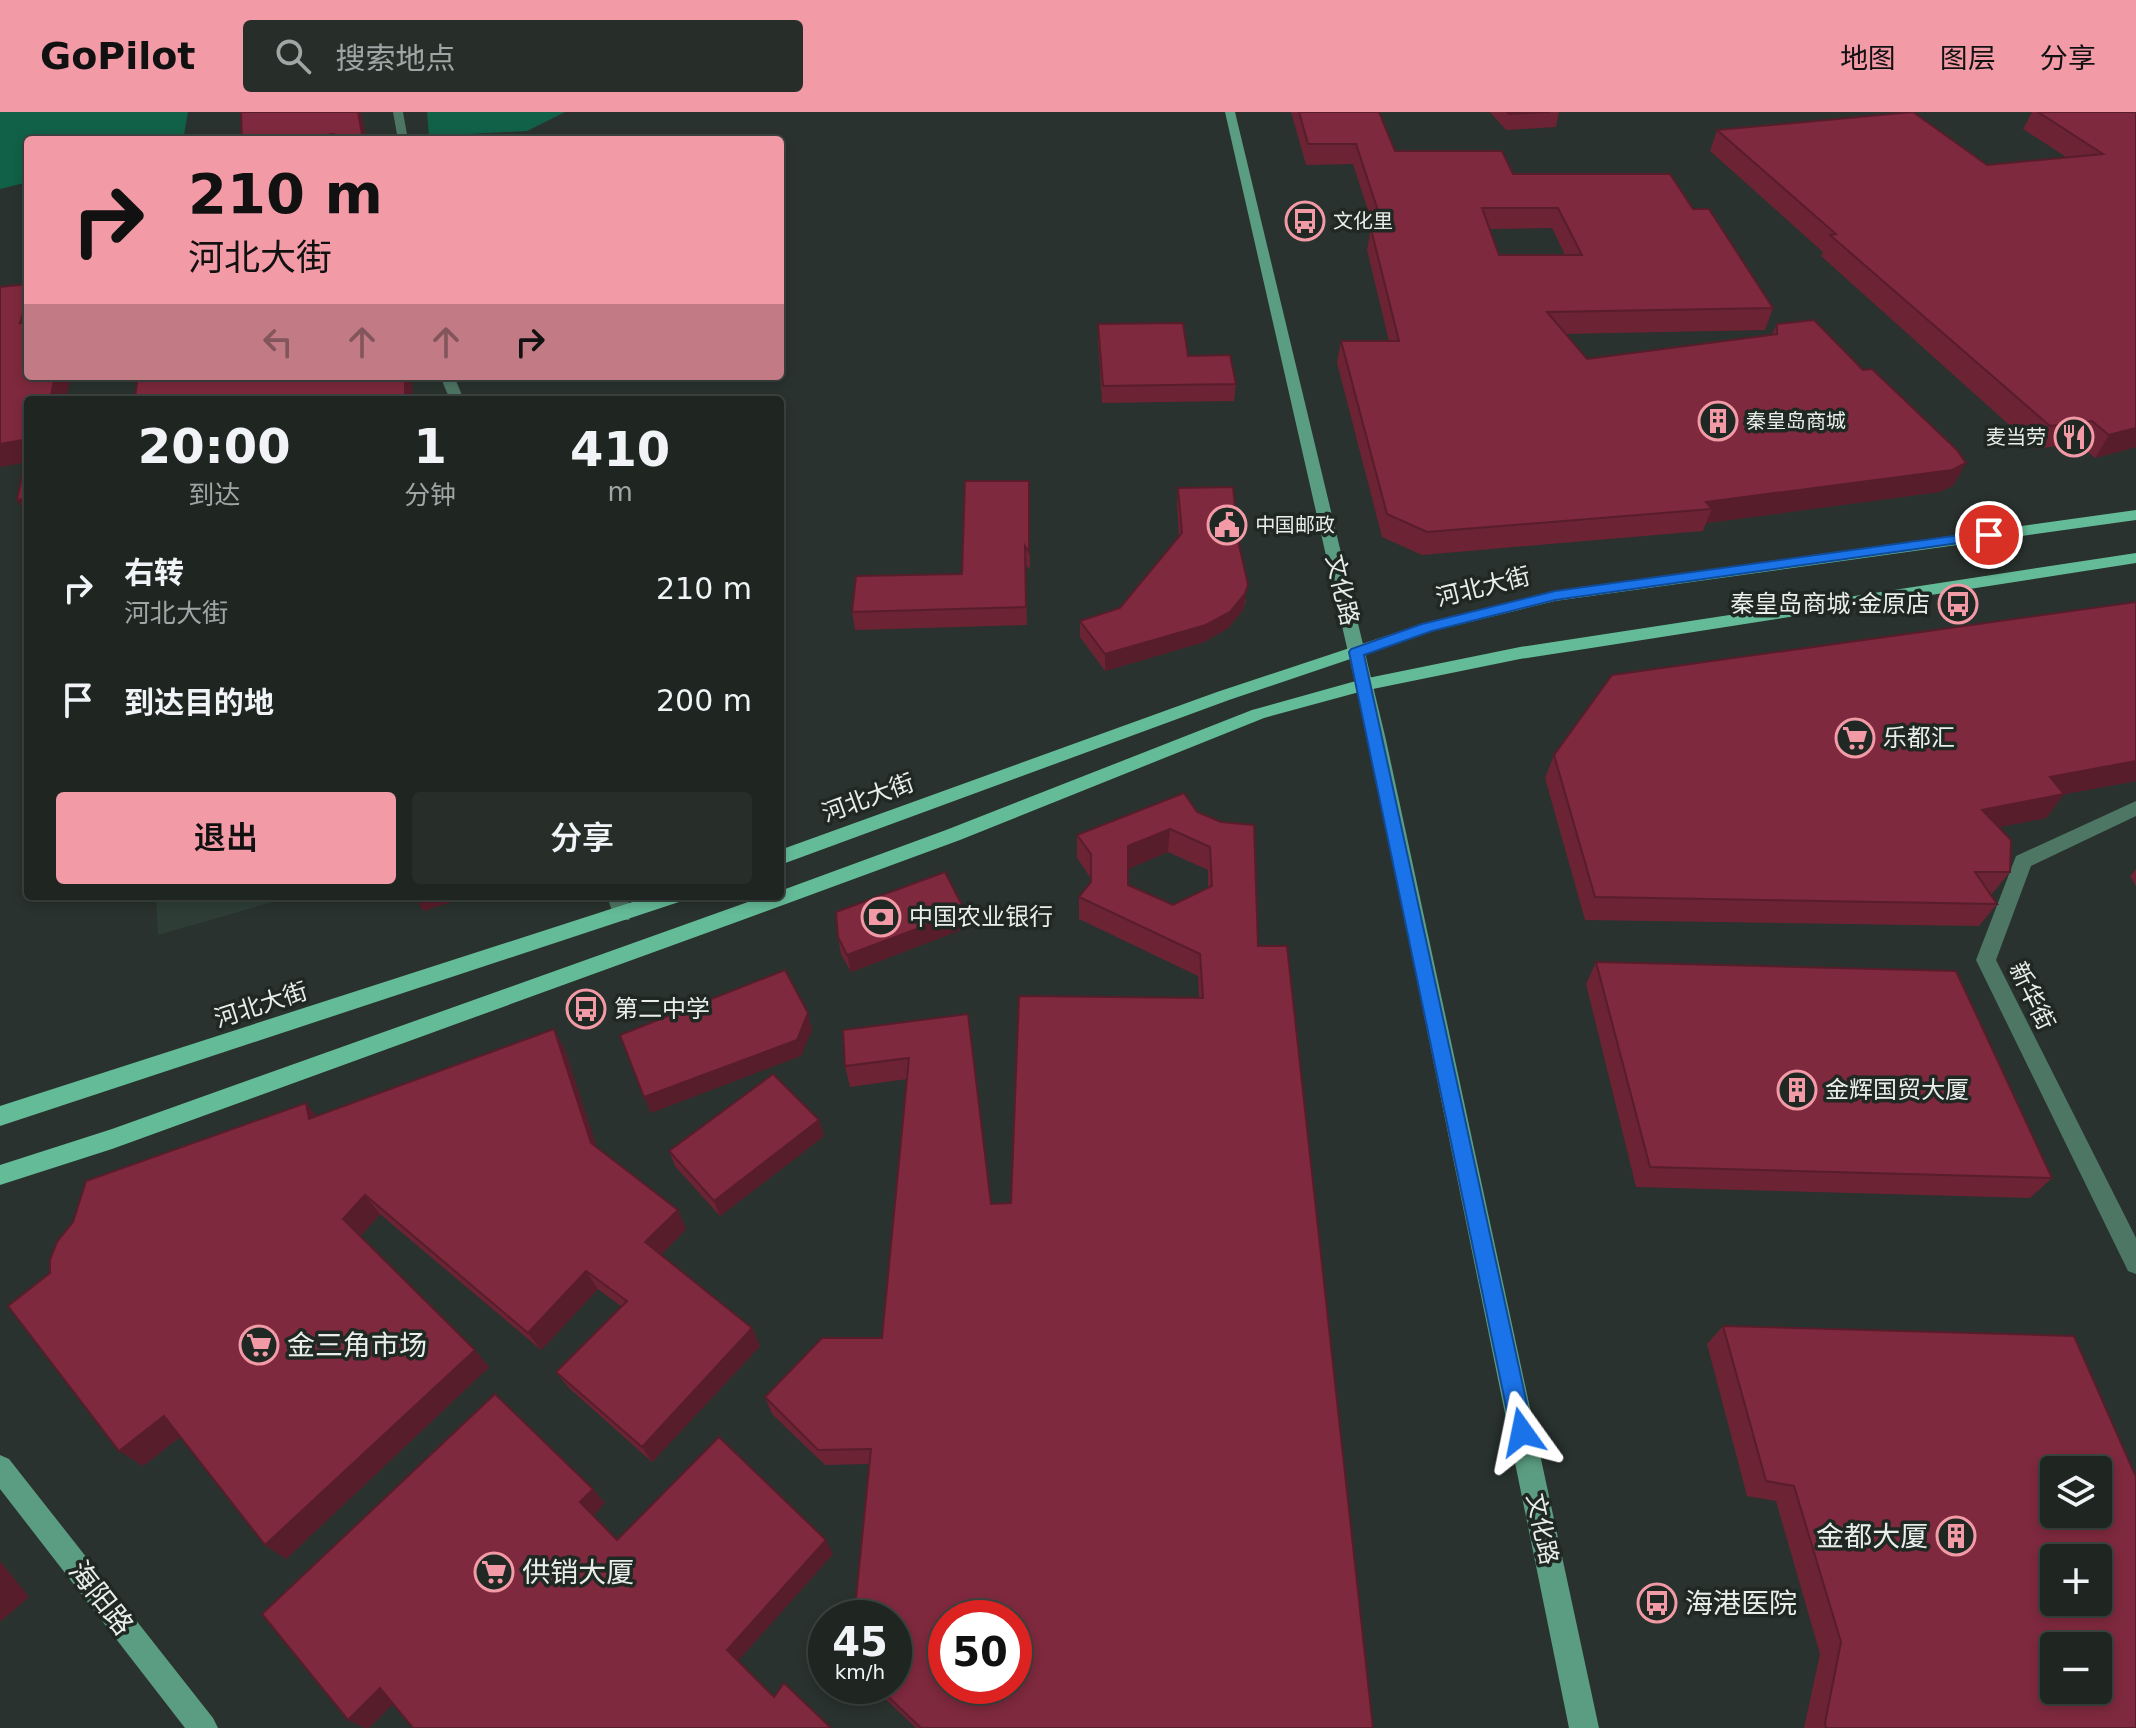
<!DOCTYPE html>
<html lang="zh">
<meta charset="utf-8">
<style>
:root{--surface:#1f2622;--page:#272e2a;--text:#f1f3f6;--muted:#a1a5a5;--line:#3c4340;--accent:#f39aa7}
body{margin:0;font-family:"DejaVu Sans","Noto Sans SC",sans-serif;background:var(--page);color:var(--text);height:100vh;display:flex;flex-direction:column;font-size:30px;white-space:nowrap}
*{box-sizing:border-box;margin:0}
p{font-size:26px;color:var(--muted)}
.icon{flex:none;width:44px;height:44px;fill:none;stroke:currentColor;stroke-width:2;stroke-linecap:round;stroke-linejoin:round}
.map{position:relative;flex:1;overflow:hidden}
.side{position:absolute;left:24px;top:284px;width:760px;height:504px;display:flex;flex-direction:column;background:var(--surface);border-radius:8px;box-shadow:0 4px 12px #0003,0 0 0 2px var(--line)}
.side>*{flex:none}
.top-card{position:absolute;left:24px;top:24px;width:760px;height:244px;border-radius:8px;box-shadow:0 4px 12px #0003,0 0 0 2px var(--line);background:#f39aa7;color:#111;overflow:hidden}
.fabs{position:absolute;left:2040px;top:1344px;display:grid;gap:16px}
.fabs a{display:grid;place-items:center;width:72px;height:72px;border-radius:8px;background:var(--surface);box-shadow:0 4px 12px #0003,0 0 0 2px var(--line);font-size:40px}
.speed{position:absolute;left:808px;top:1488px;display:flex;gap:16px;font-size:40px;font-weight:700;text-align:center}
.speed>*{display:grid;place-content:center;width:104px;height:104px;border-radius:50%;background:var(--surface);box-shadow:0 4px 12px #0003,0 0 0 2px var(--line);line-height:1}
.speed small{font-size:20px;font-weight:400}
.speed .limit{border:12px solid #d22;background:#fff;color:#111}
.pin{position:absolute;display:grid;place-items:center;width:68px;height:68px;color:#fff;margin:-34px;border:4px solid #fff;border-radius:50%;box-shadow:0 2px 8px #0007}
.me{position:absolute;width:88px;margin:-44px;rotate:348deg;stroke-linejoin:round;filter:drop-shadow(0 0 6px #0008)}
.turn{display:flex;align-items:center;gap:28px;height:168px;padding:0 32px;font-size:36px}
.turn .icon{width:104px;height:104px;stroke-width:2.5}
.turn b{display:block;font-size:56px;line-height:68px}
.lanes{display:flex;align-items:center;height:76px;padding:0 32px;background:#0003;justify-content:center;gap:40px;direction:ltr}
.lanes .off{opacity:.35}
.eta{display:flex;justify-content:space-evenly;align-items:center;height:136px;text-align:center}
.eta b{font-size:48px;font-weight:600;line-height:56px}
.primary-button{display:flex;gap:16px;margin-top:auto;padding:16px 32px}
.primary-button a{flex:1;height:92px;border-radius:8px;background:var(--accent);color:#111;font-size:32px;font-weight:600;line-height:92px;text-align:center}
.primary-button a+a{background:var(--page);color:var(--text)}
ul{padding:0;list-style:none}
li{display:flex;align-items:center;gap:24px;height:112px;padding:0 32px}
li div{flex:1}
li b{display:block;font-size:30px}
li em{font-style:normal}
header{display:flex;align-items:center;gap:48px;box-sizing:border-box;height:112px;padding:0 40px;background:var(--accent);color:#111}
header strong{font-size:38px}
nav{display:flex;gap:44px;margin-inline-start:auto;font-size:28px}
.search{width:560px;height:72px;background:var(--page);display:flex;align-items:center;gap:20px;box-sizing:border-box;padding:0 28px;border-radius:8px;color:var(--muted);font-size:30px}
.map>svg:first-child{display:block}
.built{fill:#2e3e37}
.green{fill:#106147}
.lines{fill:none;stroke-linecap:round;stroke-linejoin:round}
.minor{fill:#4e7664;fill-rule:evenodd}
.secondary{fill:#5b9d82;fill-rule:evenodd}
.primary{fill:#64bb98;fill-rule:evenodd}
.wall{fill:#6c2334;fill-rule:evenodd}
.shaded-wall{fill:#581d2b}
.building{fill:#7e293d;stroke:#581d2b;stroke-width:2;fill-rule:evenodd}
.route{fill:#1a73e8;stroke:#114b97;stroke-width:2}
.labels{text-anchor:middle;dominant-baseline:central;stroke-width:7;stroke-linejoin:round;paint-order:stroke}
.far-poi-label{font-size:20px;fill:#e9eeeb;stroke:#202824;text-anchor:start}
.street-label{font-size:24px;fill:#e9eeeb;stroke:#202824}
.poi-label{font-size:24px;fill:#e9eeeb;stroke:#202824;text-anchor:start}
.near-poi-label{font-size:28px;fill:#e9eeeb;stroke:#202824;text-anchor:start}
.near-street-label{font-size:28px;fill:#e9eeeb;stroke:#202824}
</style>
<header>
<strong>GoPilot</strong>
<div class="search"><svg class="icon" aria-label="search" viewBox="0 0 24 24"><circle cx="10" cy="10" r="6"/><path d="M15 15l6 6"/></svg>搜索地点</div>
<nav><a>地图</a><a>图层</a><a>分享</a></nav>
</header>
<div class="map">
<svg width="2136" height="1616" viewBox="0 0 2136 1616">
<rect width="100%" height="100%" fill="#29322e"/>
<path class="built" d="M156 784H293L158 823Z"/>
<g class="green">
<path d="M0 0H188L183 28H28V70L0 77Z"/>
<path d="M427 0H565L527 19 429 24Z"/>
</g>
<g class="lines">
<g class="minor">
<path d="M393 0H403L408 28H398Z"/>
<path d="M440 264H454L464 288H450Z"/>
<path d="M2136 689V704L2031 754 1996 848 2136 1126V1162L2128 1159 1976 848 2016 744Z"/>
<path d="M607 784H627L632 803 629 808H615Z"/>
</g>
<g class="secondary">
<path d="M1225 0H1235L1386 628 1599 1616H1569L1368 628Z"/>
<path d="M0 1343 9 1347 213 1606 218 1616H185L0 1377Z"/>
</g>
<g class="primary">
<path d="M2136 398V408L1555 489 1433 519 1229 588 780 753V738L1217 580 1428 510 1555 479Z"/>
<path d="M2136 441V451L1520 547 1363 579 1264 606 960 728 734 811 112 1037 0 1073V1053L112 1017 765 784H780V779L946 718 1252 598 1363 567 1520 535Z"/>
<path d="M651 784H685L682 789 0 1014V994Z"/>
</g>
</g>
<g class="wall">
<path d="M1291 0H1379L1395 39 1693 97 1773 196 1765 218 1565 222 1587 247 1772 222 1777 212 1953 374 1939 380 1706 411 1703 419 1422 443 1382 425 1337 251 1341 229H1389L1367 138 1371 117H1374L1353 52 1306 53ZM1552 116 1565 143H1499L1490 117Z"/>
<path d="M1490 0H1559L1556 15 1506 18Z"/>
<path d="M2032 0H2136V335L2095 346 2078 331 2036 337 1821 144 1823 140 1710 39 1717 18 1987 53 2066 45 2023 17Z"/>
<path d="M1098 212 1188 244 1236 272 1234 289 1102 291 1098 229Z"/>
<path d="M1029 369 1030 458 1025 452 1027 513 855 518 852 500 962 462Z"/>
<path d="M1178 376 1246 488 1243 498 1228 516 1204 530 1105 559 1080 525V509L1120 496 1179 424 1177 392Z"/>
<path d="M2136 490V669L2064 682 2046 706 1998 715 2010 760 1991 783 1997 792 1979 814 1585 808 1545 666 1554 643Z"/>
<path d="M1184 681 1258 834 1373 1616H916L872 1574H894L869 1352 825 1353 772 1302 765 1285 882 1226 907 967 850 975 845 954 968 902 991 1092 1011 1091 1199 886 1198 864 1079 807V785L1090 771V765L1077 746V723ZM1168 740 1208 758V776L1173 793 1128 773V757Z"/>
<path d="M2136 757V774L2130 764Z"/>
<path d="M966 816 851 860 841 842 838 825Z"/>
<path d="M1596 850 2052 1066 2030 1086 1636 1075 1586 872Z"/>
<path d="M565 938 596 1035 686 1117 661 1143 752 1216 760 1234 652 1350 569 1276 556 1260 622 1195 598 1177 541 1238 380 1102 360 1124 489 1255 286 1447 180 1325 143 1354 50 1161 73 1110 317 1004Z"/>
<path d="M819 1008 824 1024 720 1104 675 1054 669 1039Z"/>
<path d="M1723 1214 2136 1616H1804L1820 1542 1776 1389 1747 1384 1707 1232Z"/>
</g>
<g class="shaded-wall">
<path d="M358 0H361L367 28H363Z"/>
<path d="M334 22 336 28H292Z"/>
<path d="M28 185V224L20 211Z"/>
<path d="M55 264H71L66 288H50Z"/>
<path d="M405 264H412L413 288H405Z"/>
<path d="M2136 316V335L2095 346 2109 323Z"/>
<path d="M28 327V350L0 355V332Z"/>
<path d="M1966 351 1953 374 1939 380 1706 411 1712 397 1706 390Z"/>
<path d="M28 386V405L17 388Z"/>
<path d="M1248 472 1243 498 1228 516 1204 530 1105 559V542Z"/>
<path d="M2136 649V669L2032 688 2050 665Z"/>
<path d="M2064 682 2046 706 1965 722 1982 698Z"/>
<path d="M1170 717 1168 740 1127 757 1128 734Z"/>
<path d="M415 784H471L423 799Z"/>
<path d="M965 799 966 816 851 860 847 843Z"/>
<path d="M808 901 812 918 801 944 651 1001 644 985Z"/>
<path d="M554 917 565 938 602 1051 591 1031Z"/>
<path d="M306 991 322 1011 309 1007Z"/>
<path d="M819 1008 824 1024 720 1104 714 1089Z"/>
<path d="M365 1083 380 1102 359 1126 343 1107Z"/>
<path d="M678 1098 686 1117 655 1149 645 1130Z"/>
<path d="M586 1159 598 1177 541 1238 528 1221Z"/>
<path d="M752 1216 760 1234 652 1350 642 1335Z"/>
<path d="M475 1238 489 1255 286 1447 265 1433Z"/>
<path d="M164 1304 186 1320 143 1354 119 1339Z"/>
<path d="M593 1377 605 1391 592 1405 580 1390Z"/>
<path d="M826 1428 833 1442 737 1550 727 1538Z"/>
<path d="M0 1449 29 1485 0 1510Z"/>
<path d="M380 1576 399 1586 369 1616H365L348 1608Z"/>
</g>
<g class="building">
<path d="M241 0H358L363 28H334V22L292 28H242Z"/>
<path d="M1299 0H1379L1395 39H1502L1513 62H1670L1693 97H1709L1773 196 1547 200 1587 247 1777 222V212L1814 208 1863 258 1872 257 1957 338 1966 351 1952 358 1706 390 1712 397 1427 420 1387 402 1341 229H1399L1371 117H1384L1356 32H1308ZM1482 96H1558L1582 143H1499Z"/>
<path d="M1507 0H1550L1509 2Z"/>
<path d="M1913 0 1987 53 2103 42 2038 0H2136V316L2109 323 2092 309 2050 314 1830 123 1836 122 1717 18Z"/>
<path d="M28 172V185L20 211 28 210V264H55L50 288H28V327L0 332V175Z"/>
<path d="M1183 211 1188 244 1230 243 1236 272 1103 274 1098 212Z"/>
<path d="M138 264H405V288H114L135 285Z"/>
<path d="M28 337V386L17 388Z"/>
<path d="M965 369H1029V440L1025 434 1026 495 852 500 856 464 962 462Z"/>
<path d="M1233 375 1239 433 1248 472 1245 482 1230 500 1206 513 1105 542 1080 509 1120 496 1182 421 1178 376Z"/>
<path d="M2136 490V649L2050 665 2064 682 1982 698 2011 728 2010 760H1975L1997 792 1595 785 1554 643 1612 563Z"/>
<path d="M1184 681 1197 700 1221 710 1254 713 1258 834H1287L1373 1616H921L877 1574H894V1506H854L871 1337 818 1338 765 1285 822 1226H882L909 946 845 954 843 918 968 902 991 1092 1011 1091 1019 884 1203 886 1200 842 1079 785 1091 770V742L1077 723ZM1170 717 1210 735 1212 774 1173 793 1128 773V734ZM946 1506H1014V1574H946Z"/>
<path d="M945 760 965 799 847 843 838 825 836 800Z"/>
<path d="M1596 850 1956 859 2052 1066 1650 1055Z"/>
<path d="M785 858 808 901 797 928 644 985 620 923Z"/>
<path d="M554 917 591 1031 678 1098 645 1130 752 1216 642 1335 556 1260 627 1189 586 1159 528 1221 365 1083 343 1107 475 1238 265 1433 164 1304 119 1339 8 1194 50 1161V1148L57 1130 73 1110 86 1069 306 991 309 1007Z"/>
<path d="M773 962 819 1008 714 1089 669 1039Z"/>
<path d="M1723 1214 2074 1224 2136 1365V1616H1826L1825 1611 1841 1530 1794 1374 1766 1369ZM2054 1358H2098V1402H2054ZM2054 1446H2098V1490H2054ZM2054 1534H2098V1578H2054Z"/>
<path d="M495 1282 593 1377 580 1390 617 1428 719 1325 826 1428 727 1538 774 1585 784 1571 831 1616H413L380 1576 348 1608 262 1502Z"/>
</g>
<path class="route" d="M1989 419 1996 423 1994 426 1555 488 1432 519 1364 543 1533 1320 1530 1328 1522 1332 1513 1328 1349 540 1351 537 1422 512 1555 479Z"/>
<defs>
<g id="bus-ring" transform="scale(2)"><circle r="9.5" fill="#202824" stroke="#f39aa7" stroke-width="1.5"/><path d="M-5-6H5V4H4V6H2V4H-2V6H-4V4H-5ZM-3.5-4V0h7V-4ZM-3.5 1.2v1.5H-2V1.2ZM2 1.2v1.5H3.5V1.2Z" fill="#f39aa7"/></g>
<g id="building-ring" transform="scale(2)"><circle r="9.5" fill="#202824" stroke="#f39aa7" stroke-width="1.5"/><path d="M-4-6H4V6H1V3H-1V6H-4ZM-2.5-4.3h1.7v1.8h-1.7ZM.8-4.3h1.7v1.8H.8ZM-2.5-1h1.7V.8h-1.7ZM.8-1h1.7V.8H.8Z" fill="#f39aa7"/></g>
<g id="restaurant-ring" transform="scale(2)"><circle r="9.5" fill="#202824" stroke="#f39aa7" stroke-width="1.5"/><path d="M-5-6h1v4h1v-4h1v4h1v-4h1v5L-1.5 .5V6h-2V.5L-5-1ZM5-6V6H3V1.5H1.5Q1.5-4 5-6Z" fill="#f39aa7"/></g>
<g id="civic-ring" transform="scale(2)"><circle r="9.5" fill="#202824" stroke="#f39aa7" stroke-width="1.5"/><path d="M-.6-6.5H3V-4.5H.6V-3L4-1V1h2V6H-6V1h2V-1L-.6-3ZM-1.2 2.5V6h2.4V2.5Z" fill="#f39aa7"/></g>
<g id="supermarket-ring" transform="scale(2)"><circle r="9.5" fill="#202824" stroke="#f39aa7" stroke-width="1.5"/><path d="M-6-5.5h2.5l.6 2H6L4.5 2H-2.5L-4.4-4H-6ZM-1.5 3.2a1.3 1.3 0 1 0 .1 0ZM3 3.2a1.3 1.3 0 1 0 .1 0Z" fill="#f39aa7"/></g>
<g id="bank-ring" transform="scale(2)"><circle r="9.5" fill="#202824" stroke="#f39aa7" stroke-width="1.5"/><path d="M-6-4H6V4H-6ZM0-2.3a2.3 2.3 0 1 0 0 4.6a2.3 2.3 0 1 0 0-4.6Z" fill="#f39aa7"/></g>
</defs>
<g fill-rule="evenodd">
<use href="#bus-ring" x="1305" y="109"/>
<use href="#building-ring" x="1718" y="309"/>
<use href="#restaurant-ring" x="2074" y="325"/>
<use href="#civic-ring" x="1227" y="413"/>
<use href="#bus-ring" x="1958" y="492"/>
<use href="#supermarket-ring" x="1855" y="626"/>
<use href="#bank-ring" x="881" y="805"/>
<use href="#bus-ring" x="586" y="897"/>
<use href="#building-ring" x="1797" y="978"/>
<use href="#supermarket-ring" x="259" y="1233"/>
<use href="#building-ring" x="1956" y="1424"/>
<use href="#supermarket-ring" x="494" y="1460"/>
<use href="#bus-ring" x="1657" y="1491"/>
</g>
<g class="labels">
<g class="far-poi-label">
<text x="1333" y="109">文化里</text>
<text x="1746" y="309">秦皇岛商城</text>
<text x="2046" y="325" text-anchor="end">麦当劳</text>
<text x="1255" y="413">中国邮政</text>
</g>
<g class="street-label">
<text transform="translate(1483 475) rotate(-14)">河北大街</text>
<text transform="translate(1342 478) rotate(77)">文化路</text>
<text transform="translate(868 686) rotate(-20)">河北大街</text>
<text transform="translate(2032 884) rotate(64)">新华街</text>
<text transform="translate(261 893) rotate(-18)">河北大街</text>
<text transform="translate(1542 1417) rotate(78)">文化路</text>
</g>
<g class="poi-label">
<text x="1930" y="492" text-anchor="end">秦皇岛商城·金原店</text>
<text x="1883" y="626">乐都汇</text>
<text x="909" y="805">中国农业银行</text>
<text x="614" y="897">第二中学</text>
<text x="1825" y="978">金辉国贸大厦</text>
</g>
<g class="near-poi-label">
<text x="287" y="1233">金三角市场</text>
<text x="1928" y="1424" text-anchor="end">金都大厦</text>
<text x="522" y="1460">供销大厦</text>
<text x="1685" y="1491">海港医院</text>
</g>
<g class="near-street-label">
<text transform="translate(101 1486) rotate(52)">海阳路</text>
</g>
</g>
</svg>
<div class="fabs">
<a><svg class="icon" aria-label="layers" viewBox="0 0 24 24"><path d="M12 4l9 5-9 5-9-5zM3 14l9 5 9-5"/></svg></a>
<a>+</a>
<a>−</a>
</div>
<div class="speed"><div>45<small>km/h</small></div><div class="limit">50</div></div>
<div class="pin" style="left:1989px;top:423px;background:#d93025"><svg class="icon" aria-label="arrive" viewBox="0 0 24 24"><path d="M6 21V4h12l-3 4 3 4H6"/></svg></div>
<svg class="me" style="left:1522px;top:1320px" viewBox="-20 -20 40 40"><path d="M0-17L14 15 0 8-14 15z" fill="#1a73e8" stroke="#fff" stroke-width="4"/></svg>
<div class="top-card">
<div class="turn"><svg class="icon" aria-label="right" viewBox="0 0 24 24"><path d="M7 20v-9h11M14 6l5 5-5 5"/></svg><div><b>210 m</b>河北大街</div></div>
<div class="lanes"><svg class="icon off" aria-label="left" viewBox="0 0 24 24"><path d="M17 20v-9H6M10 6l-5 5 5 5"/></svg><svg class="icon off" aria-label="ahead" viewBox="0 0 24 24"><path d="M12 20V5M6 11l6-6 6 6"/></svg><svg class="icon off" aria-label="ahead" viewBox="0 0 24 24"><path d="M12 20V5M6 11l6-6 6 6"/></svg><svg class="icon" aria-label="right" viewBox="0 0 24 24"><path d="M7 20v-9h11M14 6l5 5-5 5"/></svg></div>
</div>
<section class="side">
<div class="eta">
<div><b>20:00</b><p>到达</p></div>
<div><b>1</b><p>分钟</p></div>
<div><b>410</b><p>m</p></div>
</div>
<ul>
<li><svg class="icon" aria-label="right" viewBox="0 0 24 24"><path d="M7 20v-9h11M14 6l5 5-5 5"/></svg><div><b>右转</b><p>河北大街</p></div><em>210 m</em></li>
<li><svg class="icon" aria-label="arrive" viewBox="0 0 24 24"><path d="M6 21V4h12l-3 4 3 4H6"/></svg><div><b>到达目的地</b></div><em>200 m</em></li>
</ul>
<div class="primary-button"><a>退出</a><a>分享</a></div>
</section>
</div>
